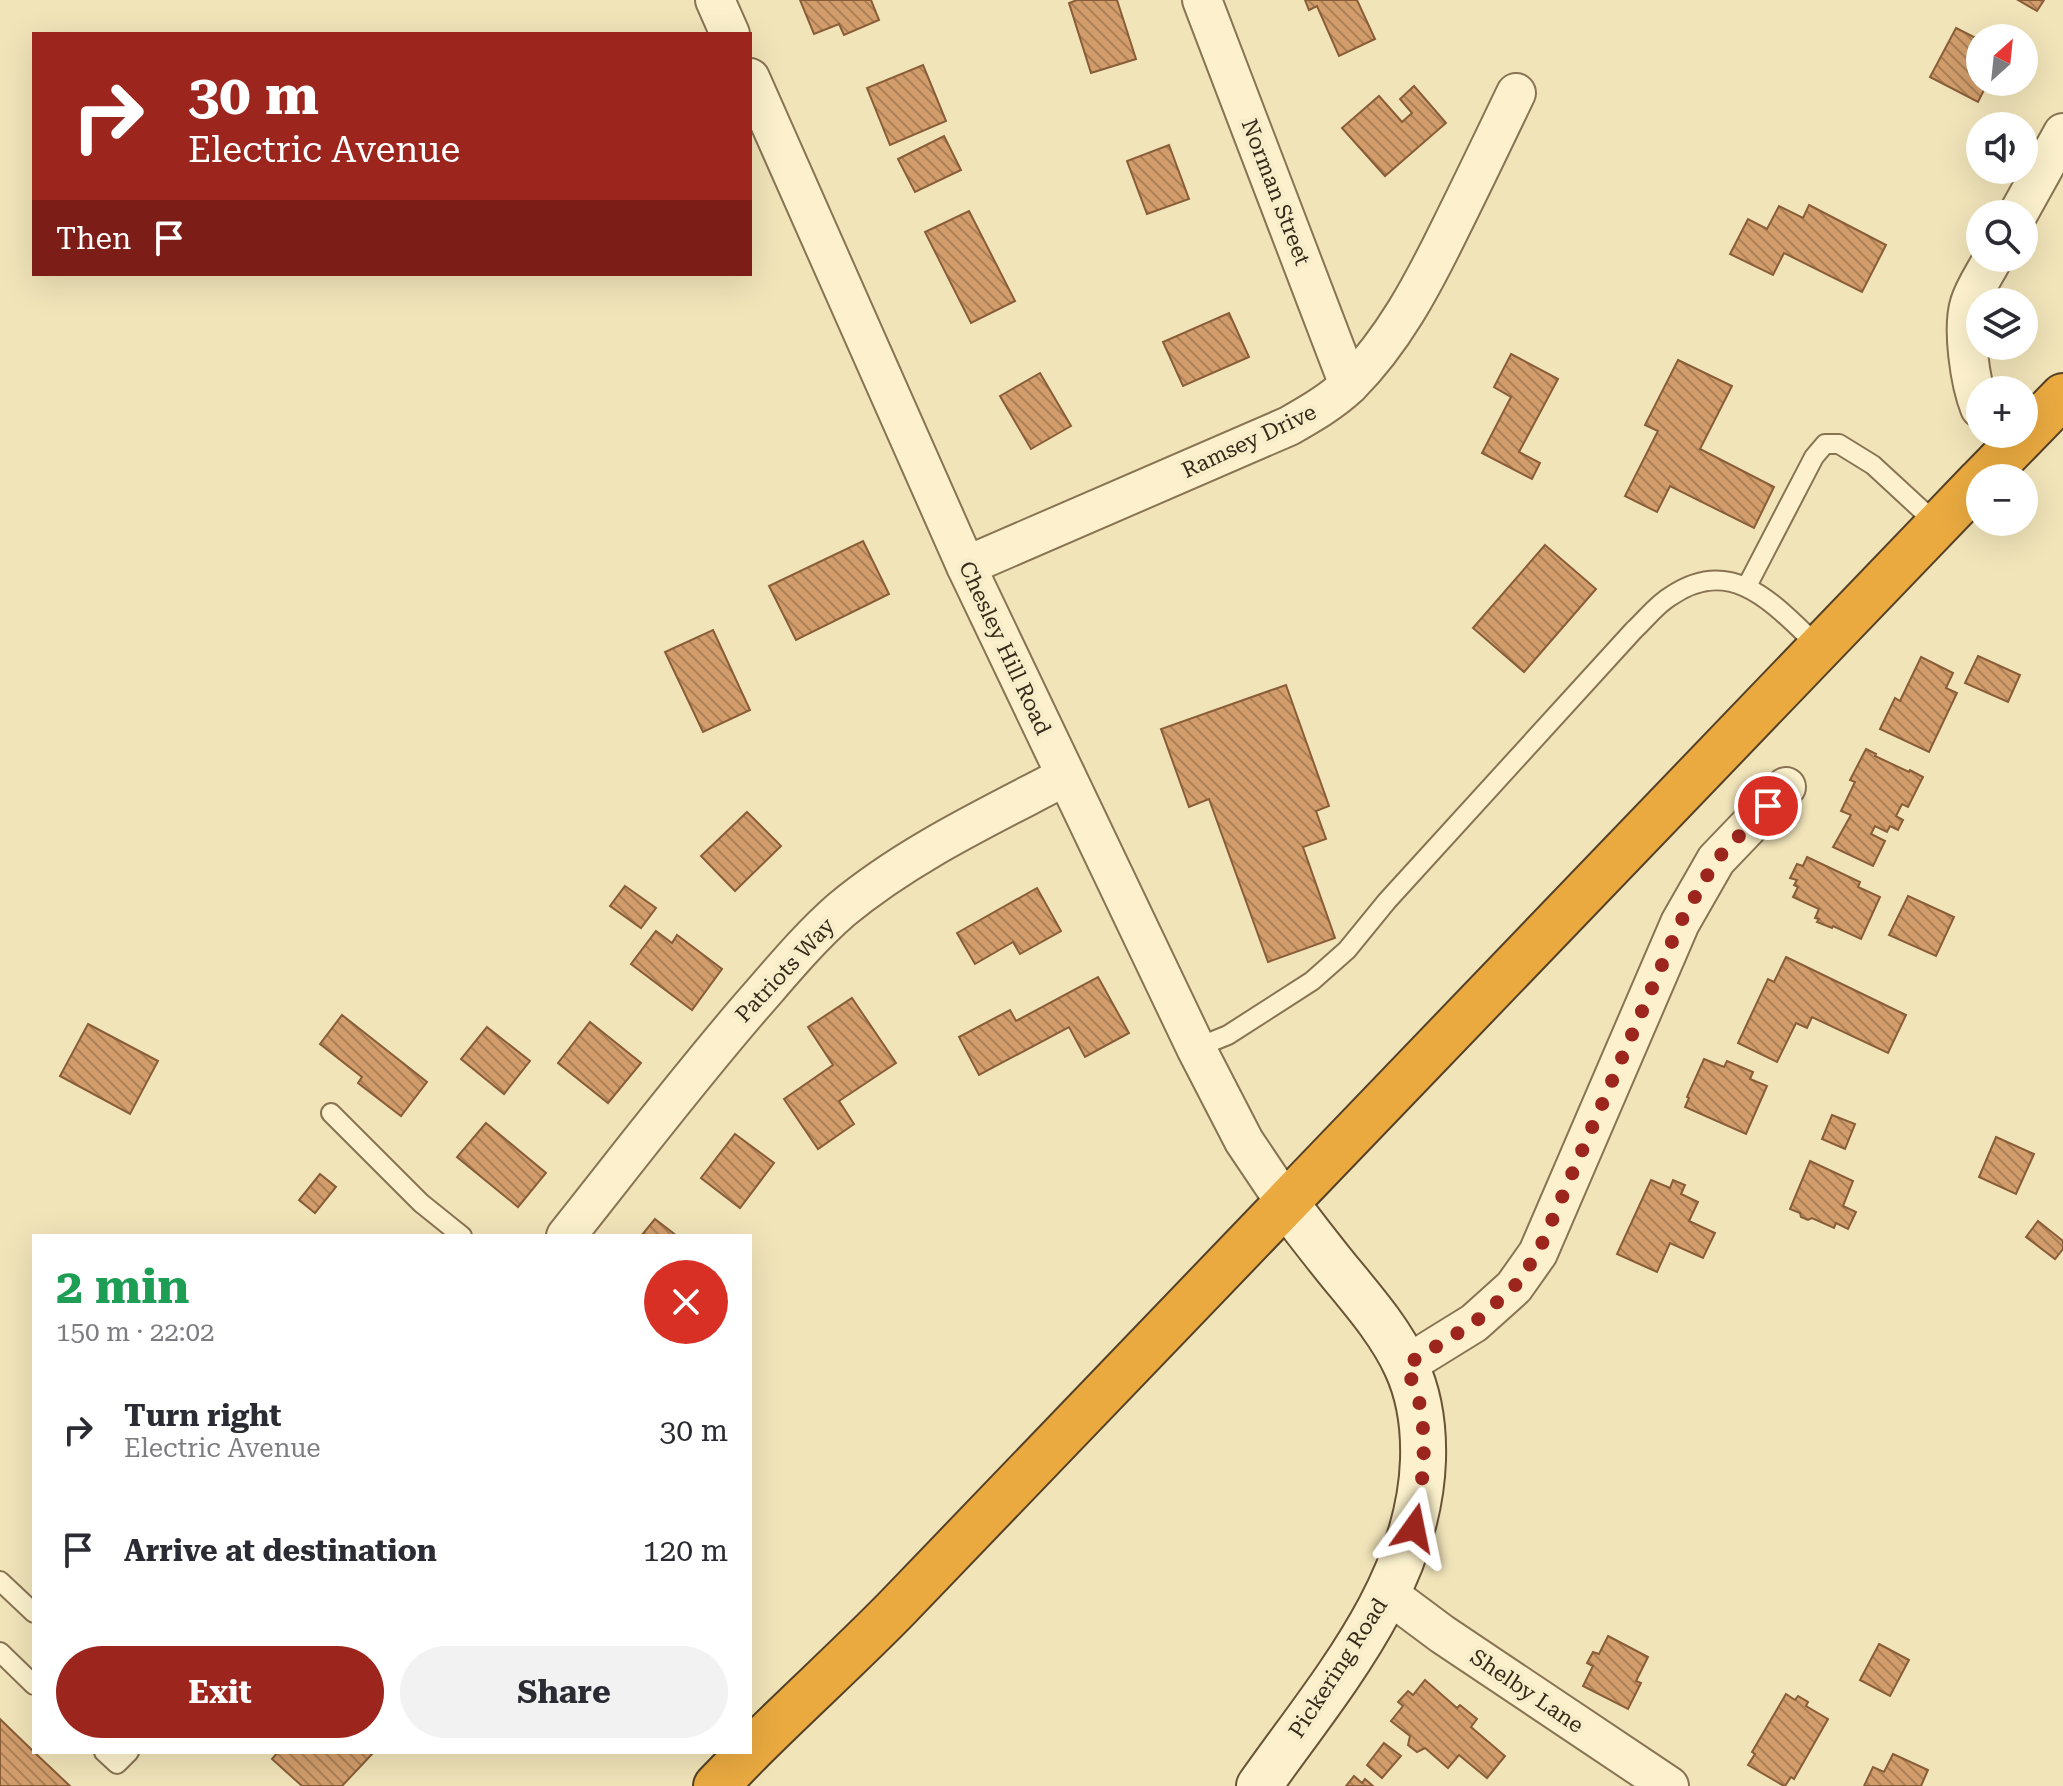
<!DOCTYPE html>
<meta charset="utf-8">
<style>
:root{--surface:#fff;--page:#f2f2f3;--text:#2b2b33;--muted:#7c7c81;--accent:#9c251e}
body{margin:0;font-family:"Roboto Serif",serif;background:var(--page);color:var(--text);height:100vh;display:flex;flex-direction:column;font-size:30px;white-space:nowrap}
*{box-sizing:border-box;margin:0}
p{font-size:26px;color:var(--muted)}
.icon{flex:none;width:44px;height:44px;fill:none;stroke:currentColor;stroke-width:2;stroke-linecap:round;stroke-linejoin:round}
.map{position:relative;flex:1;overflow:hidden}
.sheet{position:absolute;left:32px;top:1234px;width:720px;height:520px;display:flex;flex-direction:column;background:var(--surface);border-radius:0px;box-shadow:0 8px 32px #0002}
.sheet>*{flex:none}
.hud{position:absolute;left:32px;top:32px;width:720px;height:244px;border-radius:0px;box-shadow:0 8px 32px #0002;background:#9c251e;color:#fff;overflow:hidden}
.needle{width:52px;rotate:27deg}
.buttons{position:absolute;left:1966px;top:24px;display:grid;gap:16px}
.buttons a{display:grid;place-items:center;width:72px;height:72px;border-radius:50%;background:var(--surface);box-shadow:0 8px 32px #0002;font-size:40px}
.pin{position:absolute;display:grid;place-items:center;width:68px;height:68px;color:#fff;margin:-34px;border:4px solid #fff;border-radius:50%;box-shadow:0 2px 8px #0007}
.me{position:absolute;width:88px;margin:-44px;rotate:12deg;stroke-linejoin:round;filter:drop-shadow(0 0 6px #0008)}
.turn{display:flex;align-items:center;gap:28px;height:168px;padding:0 24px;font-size:36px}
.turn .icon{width:104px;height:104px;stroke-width:2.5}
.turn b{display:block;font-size:56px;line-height:68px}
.then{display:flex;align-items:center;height:76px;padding:0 24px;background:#0003;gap:16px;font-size:30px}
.round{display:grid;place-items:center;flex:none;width:84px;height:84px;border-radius:42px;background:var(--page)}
.headline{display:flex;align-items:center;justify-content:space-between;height:136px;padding:0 24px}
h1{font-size:48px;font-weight:700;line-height:60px;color:#1e9e55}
.action{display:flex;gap:16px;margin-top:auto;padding:16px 24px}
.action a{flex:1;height:92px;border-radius:48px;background:var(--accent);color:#fff;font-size:32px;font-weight:700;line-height:92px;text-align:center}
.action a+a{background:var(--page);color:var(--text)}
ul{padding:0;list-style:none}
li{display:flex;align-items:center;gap:24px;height:120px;padding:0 24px}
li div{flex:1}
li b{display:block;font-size:30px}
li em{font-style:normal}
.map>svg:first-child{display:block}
.building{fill:url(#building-back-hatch);stroke:#895d37;stroke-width:2}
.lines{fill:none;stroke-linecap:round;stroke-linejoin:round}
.lane-casing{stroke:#887353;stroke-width:22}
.street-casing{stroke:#887353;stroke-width:42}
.secondary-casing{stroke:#6a5336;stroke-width:48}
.highway-casing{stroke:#554028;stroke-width:48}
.lane{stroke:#fcf1cc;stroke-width:18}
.street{stroke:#fcf1cc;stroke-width:38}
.secondary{stroke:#fcf1cc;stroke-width:44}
.highway{stroke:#eaaa40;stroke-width:44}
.route{stroke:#9c251e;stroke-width:14;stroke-dasharray:0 25.2}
.labels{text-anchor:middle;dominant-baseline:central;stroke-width:8;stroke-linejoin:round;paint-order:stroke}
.street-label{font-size:22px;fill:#362919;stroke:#f8edc9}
</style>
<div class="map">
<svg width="2063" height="1786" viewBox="0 0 2063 1786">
<defs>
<pattern id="building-back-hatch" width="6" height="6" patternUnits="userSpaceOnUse" patternTransform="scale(2)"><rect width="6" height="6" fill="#d29d6b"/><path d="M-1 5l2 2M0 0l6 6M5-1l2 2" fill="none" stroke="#ab8057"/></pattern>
</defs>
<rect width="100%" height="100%" fill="#f1e4b9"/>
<g class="building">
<path d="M800 0H871L879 20 844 35 839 24 814 34Z"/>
<path d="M1077 0H1117L1136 59 1091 73 1069 3Z"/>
<path d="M1305 0H1357L1375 39 1339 56 1317 6 1309 10Z"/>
<path d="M2018 0H2044L2037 11Z"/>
<path d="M1956 28 1980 40V82H1988L1978 102 1930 77Z"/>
<path d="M923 65 946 121 890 145 867 88Z"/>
<path d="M1414 86 1446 123 1385 176 1342 128 1379 96 1402 122 1412 113 1400 99Z"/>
<path d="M944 136 961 170 915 192 898 159Z"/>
<path d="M1169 145 1189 199 1147 214 1127 161Z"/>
<path d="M1809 205 1886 245 1862 292 1784 253 1773 275 1730 254 1748 219 1767 229 1779 206 1803 218Z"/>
<path d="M969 211 1015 301 971 323 925 232Z"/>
<path d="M1229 313 1249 357 1183 386 1163 342Z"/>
<path d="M1511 354 1558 379 1519 452 1540 463 1532 479 1482 453 1511 397 1494 387Z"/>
<path d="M1678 360 1732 386 1700 449 1774 487 1754 528 1670 486 1657 512 1625 496 1658 431 1645 425Z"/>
<path d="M1040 373 1071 426 1031 449 1000 396Z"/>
<path d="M863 541 889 594 796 640 769 586Z"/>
<path d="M1545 545 1596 589 1524 672 1473 628Z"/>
<path d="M713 630 750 710 703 732 665 652Z"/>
<path d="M1978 656 2020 675 2008 702 1965 683Z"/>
<path d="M1921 657 1953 673 1946 688 1957 693 1929 752 1880 729 1895 698 1900 701Z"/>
<path d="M1286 685 1329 806 1316 811 1326 839 1303 847 1335 938 1268 962 1209 799 1189 807 1161 729Z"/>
<path d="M1866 749 1876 754 1875 756 1909 772 1910 770 1923 777 1908 807 1902 804 1896 816 1903 820 1898 830 1890 826 1887 832 1875 826 1871 834 1885 841 1873 866 1833 847 1851 815 1841 811 1855 782 1850 780Z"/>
<path d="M747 812 781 846 735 891 701 856Z"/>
<path d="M1807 857 1860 882 1858 887 1880 897 1861 939 1833 926 1832 928 1817 922 1819 919 1815 918 1819 909 1793 897 1798 887 1794 885 1797 880 1790 878 1797 864 1803 866Z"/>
<path d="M625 886 656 908 641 928 610 906Z"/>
<path d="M1037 888 1061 931 1020 954 1013 942 975 964 957 933Z"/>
<path d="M1908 896 1954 917 1936 956 1889 935Z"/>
<path d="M656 931 672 943 677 935 722 969 692 1010 631 964Z"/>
<path d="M1786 957 1906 1015 1888 1053 1812 1017 1807 1028 1796 1023 1777 1062 1738 1043 1768 979 1774 982Z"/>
<path d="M1098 977 1129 1033 1085 1057 1069 1027 979 1075 959 1037 1010 1010 1016 1021Z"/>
<path d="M852 998 896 1063 839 1101 854 1124 818 1149 784 1099 833 1065 808 1027Z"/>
<path d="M342 1015 427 1082 401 1116 358 1083 362 1077 320 1044Z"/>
<path d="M590 1022 641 1063 608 1103 558 1063Z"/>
<path d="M88 1024 158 1061 130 1114 60 1076Z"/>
<path d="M487 1027 530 1061 504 1094 461 1059Z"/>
<path d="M1704 1059 1724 1067 1727 1061 1753 1072 1750 1079 1767 1086 1746 1134 1685 1107 1689 1098 1687 1097Z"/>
<path d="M1832 1115 1855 1124 1845 1149 1822 1139Z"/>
<path d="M486 1123 546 1173 518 1207 457 1157Z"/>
<path d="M735 1134 774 1163 740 1208 701 1178Z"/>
<path d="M1996 1137 2034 1154 2016 1194 1979 1177Z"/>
<path d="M1810 1161 1853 1181 1843 1206 1856 1212 1848 1229 1836 1223 1834 1228 1812 1218 1808 1220 1801 1217 1800 1213 1790 1209Z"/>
<path d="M320 1174 336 1187 315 1213 299 1200Z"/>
<path d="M1651 1180 1670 1188 1673 1180 1685 1185 1681 1194 1698 1202 1689 1221 1715 1233 1703 1258 1670 1243 1657 1272 1617 1254Z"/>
<path d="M655 1219 677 1236H641Z"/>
<path d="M2038 1221 2063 1241V1249L2055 1259 2026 1237Z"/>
<path d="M1608 1636 1648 1657 1636 1681 1641 1683 1628 1709 1583 1686 1593 1666 1587 1663 1593 1652 1599 1654Z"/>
<path d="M1879 1644 1909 1660 1890 1696 1860 1680Z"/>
<path d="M1425 1680 1457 1708 1460 1705 1477 1719 1471 1727 1505 1756 1487 1778 1459 1755 1448 1768 1425 1748 1417 1752 1408 1745 1410 1736 1391 1721 1403 1706 1398 1702 1408 1691 1413 1695Z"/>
<path d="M1786 1694 1795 1700 1798 1696 1808 1702 1806 1706 1828 1719 1794 1779 1791 1777 1785 1786H1784L1748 1765 1755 1754 1752 1752Z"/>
<path d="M0 1719 34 1752 70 1786H0Z"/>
<path d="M1384 1743 1401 1756 1382 1778 1367 1765Z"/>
<path d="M278 1752H374L342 1786H302L272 1759Z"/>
<path d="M1893 1754 1928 1770 1921 1786H1864L1873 1767 1884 1772Z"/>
<path d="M1354 1776 1362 1783 1365 1779 1373 1786H1346Z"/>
</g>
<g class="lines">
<g class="lane-casing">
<g id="lane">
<path d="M1747 586 1814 457 1825 444H1839L1873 465 1938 525"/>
<path d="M1196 1048 1228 1035 1312 981 1347 950 1387 901 1634 630C1646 619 1657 604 1671 596 1734 553 1777 608 1820 648"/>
<path d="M331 1113 421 1203 462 1236"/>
<path d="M0 1581 34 1613"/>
<path d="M0 1652 34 1685"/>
<path d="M104 1752 117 1764 129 1752"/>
</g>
</g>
<g class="street-casing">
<g id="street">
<path d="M715 0 730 34"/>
<path d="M1202 0 1349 385"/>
<path d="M750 78 966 566 1196 1048 1244 1141 1287 1205"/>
<path d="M2018 214 2063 133"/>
<path d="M1980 408C1970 383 1962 328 1970 303 1975 287 1986 272 1993 258"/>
<path d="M966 566 1289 426C1310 414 1331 402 1349 385 1393 341 1422 286 1449 231 1472 185 1494 139 1516 93"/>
<path d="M566 1236C628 1158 689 1078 754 1003 782 971 809 938 841 910 908 854 990 816 1066 776"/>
<path d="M1406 1365 1474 1323 1514 1287 1538 1253 1680 923 1716 860 1786 787"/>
<path d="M1387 1593 1442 1634 1669 1786"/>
</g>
</g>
<g class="secondary-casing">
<path id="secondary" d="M1259 1786C1328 1688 1419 1586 1423 1460 1424 1428 1420 1396 1406 1366 1391 1333 1366 1304 1343 1276 1324 1253 1306 1229 1287 1205"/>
</g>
<g class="highway-casing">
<g id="highway">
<path d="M1983 478 2063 396"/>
<path d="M750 1751C798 1703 849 1657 896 1609 1259 1235 1618 857 1980 481"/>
<path d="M716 1786 749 1752"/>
</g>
</g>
<use href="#lane" class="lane"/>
<use href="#street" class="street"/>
<use href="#secondary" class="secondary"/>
<use href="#highway" class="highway"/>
</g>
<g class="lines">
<path class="route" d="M1414 1528C1423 1486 1428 1443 1419 1401 1416 1389 1410 1377 1406 1365L1474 1323 1514 1287 1538 1253 1680 923 1716 860 1768 806"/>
</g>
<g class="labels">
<g class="street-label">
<text transform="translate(1276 192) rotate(69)">Norman Street</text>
<text transform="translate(1249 441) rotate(-25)">Ramsey Drive</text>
<text transform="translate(1005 648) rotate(65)">Chesley Hill Road</text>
<text transform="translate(785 970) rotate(-47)">Patriots Way</text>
<text transform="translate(1338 1668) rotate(-57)">Pickering Road</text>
<text transform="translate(1527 1691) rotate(34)">Shelby Lane</text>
</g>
</g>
</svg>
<div class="buttons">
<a><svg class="needle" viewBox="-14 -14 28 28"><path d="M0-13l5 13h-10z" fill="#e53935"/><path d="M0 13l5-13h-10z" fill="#7c7c81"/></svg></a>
<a><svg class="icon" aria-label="sound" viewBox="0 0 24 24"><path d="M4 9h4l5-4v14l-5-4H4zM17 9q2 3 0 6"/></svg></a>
<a><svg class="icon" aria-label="search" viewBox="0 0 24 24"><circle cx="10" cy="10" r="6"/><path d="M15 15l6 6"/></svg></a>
<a><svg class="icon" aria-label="layers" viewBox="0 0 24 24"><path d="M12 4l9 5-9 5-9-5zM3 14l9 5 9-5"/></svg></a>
<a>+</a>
<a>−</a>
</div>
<div class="pin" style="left:1768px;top:806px;background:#d93025"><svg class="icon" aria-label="arrive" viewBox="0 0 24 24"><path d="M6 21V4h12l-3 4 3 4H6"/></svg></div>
<svg class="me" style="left:1414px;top:1528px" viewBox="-20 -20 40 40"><path d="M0-17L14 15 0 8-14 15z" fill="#9c251e" stroke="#fff" stroke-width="4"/></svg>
<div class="hud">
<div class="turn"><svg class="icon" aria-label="right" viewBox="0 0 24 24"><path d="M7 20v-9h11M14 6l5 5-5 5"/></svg><div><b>30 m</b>Electric Avenue</div></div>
<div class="then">Then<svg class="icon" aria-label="arrive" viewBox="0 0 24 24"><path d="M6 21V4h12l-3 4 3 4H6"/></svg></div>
</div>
<section class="sheet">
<div class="headline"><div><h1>2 min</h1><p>150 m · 22:02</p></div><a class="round" style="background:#d93025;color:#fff"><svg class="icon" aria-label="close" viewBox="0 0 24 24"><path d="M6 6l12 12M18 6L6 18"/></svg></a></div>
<ul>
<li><svg class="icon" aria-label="right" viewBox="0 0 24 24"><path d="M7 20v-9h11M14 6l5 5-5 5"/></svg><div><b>Turn right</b><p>Electric Avenue</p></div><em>30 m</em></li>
<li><svg class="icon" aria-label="arrive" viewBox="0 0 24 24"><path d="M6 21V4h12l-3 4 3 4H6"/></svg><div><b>Arrive at destination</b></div><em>120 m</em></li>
</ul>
<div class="action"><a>Exit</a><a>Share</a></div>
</section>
</div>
